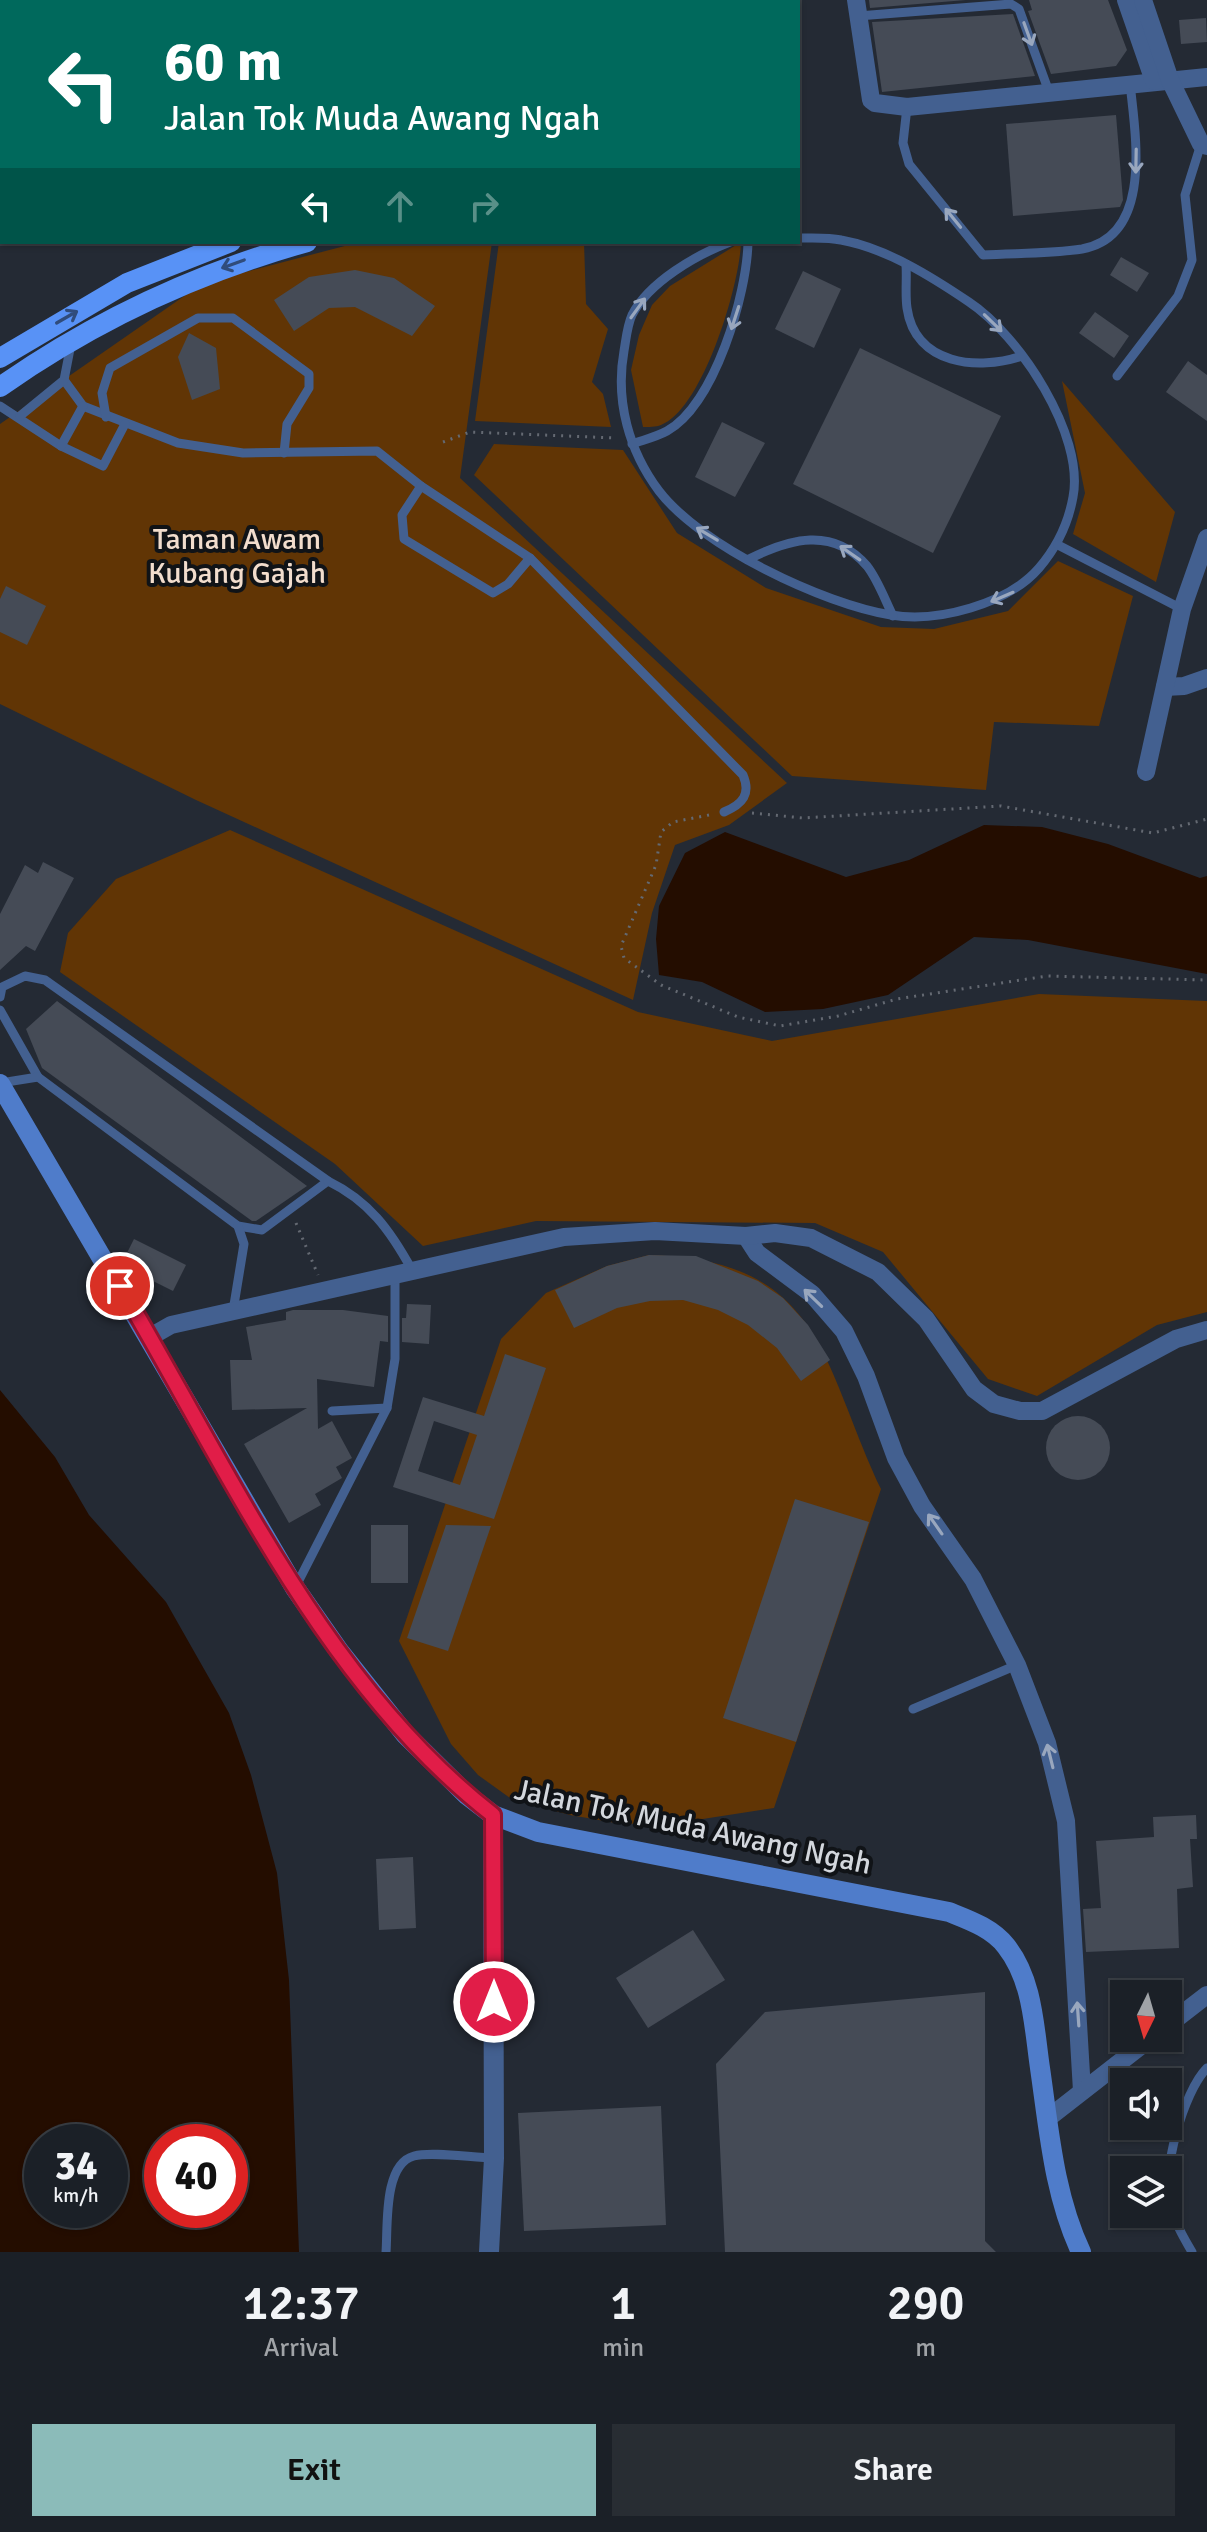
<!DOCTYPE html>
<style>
:root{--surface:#1b2027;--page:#282d33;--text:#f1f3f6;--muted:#a0a3a7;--line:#393e44;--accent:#8bbbb9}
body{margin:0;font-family:Signika,sans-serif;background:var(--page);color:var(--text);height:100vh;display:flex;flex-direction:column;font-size:30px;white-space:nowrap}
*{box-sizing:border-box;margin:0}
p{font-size:26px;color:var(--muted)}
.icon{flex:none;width:44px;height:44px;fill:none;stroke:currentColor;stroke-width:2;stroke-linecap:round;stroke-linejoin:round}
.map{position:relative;height:2252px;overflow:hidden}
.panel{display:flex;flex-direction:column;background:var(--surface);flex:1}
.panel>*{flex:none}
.guide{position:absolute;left:0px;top:0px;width:800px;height:244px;box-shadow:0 2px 6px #0004,0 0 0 2px var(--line);background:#00695c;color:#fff;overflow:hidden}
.needle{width:52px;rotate:185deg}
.tools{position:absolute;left:1110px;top:1980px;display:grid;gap:16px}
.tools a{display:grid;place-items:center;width:72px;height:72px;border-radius:0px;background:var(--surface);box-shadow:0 2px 6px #0004,0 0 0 2px var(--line);font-size:40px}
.speed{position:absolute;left:24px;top:2124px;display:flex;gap:16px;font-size:40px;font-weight:700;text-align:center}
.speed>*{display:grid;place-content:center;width:104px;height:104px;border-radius:50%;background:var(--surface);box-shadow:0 2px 6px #0004,0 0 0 2px var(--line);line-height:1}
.speed small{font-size:20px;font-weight:400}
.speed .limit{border:12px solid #d22;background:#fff;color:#111}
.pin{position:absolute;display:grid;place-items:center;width:68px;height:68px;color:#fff;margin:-34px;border:4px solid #fff;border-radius:50%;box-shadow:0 2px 8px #0007}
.me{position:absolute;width:88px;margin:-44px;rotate:0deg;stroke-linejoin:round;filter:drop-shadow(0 0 6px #0008)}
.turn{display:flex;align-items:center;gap:28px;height:168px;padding:0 32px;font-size:36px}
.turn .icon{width:104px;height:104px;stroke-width:2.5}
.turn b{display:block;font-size:56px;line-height:68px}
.lanes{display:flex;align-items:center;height:76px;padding:0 32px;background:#0003;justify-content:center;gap:40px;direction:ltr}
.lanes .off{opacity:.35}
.eta{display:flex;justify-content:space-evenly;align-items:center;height:136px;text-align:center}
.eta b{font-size:48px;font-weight:600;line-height:56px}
.primary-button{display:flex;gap:16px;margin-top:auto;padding:16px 32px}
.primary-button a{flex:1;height:92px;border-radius:0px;background:var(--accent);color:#111;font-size:32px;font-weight:600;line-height:92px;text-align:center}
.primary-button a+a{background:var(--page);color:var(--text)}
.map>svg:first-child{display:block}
.green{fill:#613505}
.water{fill:#240d00;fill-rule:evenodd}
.building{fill:#454b56;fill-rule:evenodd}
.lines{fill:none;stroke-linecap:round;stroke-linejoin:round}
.path{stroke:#646972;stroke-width:3;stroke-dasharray:2 6;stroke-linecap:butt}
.service{stroke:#436090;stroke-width:9}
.minor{stroke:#436090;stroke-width:18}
.tertiary{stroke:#436090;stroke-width:20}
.secondary{stroke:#4f7cca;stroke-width:20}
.primary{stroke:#5892f6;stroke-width:20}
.trunk{stroke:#6c9ef4;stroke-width:22}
.oneway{stroke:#99a7be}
.oneway2{stroke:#304c7b}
.route-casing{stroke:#92132f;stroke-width:20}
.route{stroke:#e11d48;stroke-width:14}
.labels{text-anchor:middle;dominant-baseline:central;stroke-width:8;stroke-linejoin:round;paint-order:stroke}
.park-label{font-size:30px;fill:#f2ddcd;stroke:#101317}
.street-label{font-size:30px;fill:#d3d7dd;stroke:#101317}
</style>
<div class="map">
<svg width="1207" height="2252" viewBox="0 0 1207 2252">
<rect width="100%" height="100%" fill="#242a34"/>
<g class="green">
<path d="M360 242H492L460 478 787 783 729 825 675 845 652 913 633 1000 196 800 0 704V424L203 283Z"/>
<path d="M499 242H584L586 304 608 329 592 382 603 394 611 427 475 421Z"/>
<path d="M741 242C740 284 703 409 661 425 656 427 648 427 643 427L631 370 639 335 652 305 670 286Z"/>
<path d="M1062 381 1175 512 1156 582 1073 534 1085 493Z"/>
<path d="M494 444 623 450 677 533 766 588 881 627 934 629 1008 611 1058 561 1133 596 1099 726 994 722 986 790 792 776 474 475Z"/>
<path d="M230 830 638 1012 772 1041 1039 994 1207 1001V1312L1157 1325 1037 1396 988 1379 883 1252 815 1223 536 1221 423 1246 335 1164 60 972 68 933 116 879Z"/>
<path d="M649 1255C823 1260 821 1362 881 1489L774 1808 664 1825 616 1823 570 1815 510 1798 478 1775 451 1744 399 1641 501 1339 546 1293 607 1266Z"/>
</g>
<g class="water">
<path d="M984 825 1042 827 1108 844 1200 878 1207 876V974L1028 940 974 937 888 995 823 1009 765 1012 702 982 659 975 656 939 659 906 685 853 725 832 846 877 909 860Z"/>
<path d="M0 1390 55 1457 89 1515 166 1602 229 1713 251 1775 277 1873 289 1980 299 2252H0ZM42 2142H110V2210H42ZM162 2142H230V2210H162Z"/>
</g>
<g class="building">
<path d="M869 0H966L870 8Z"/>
<path d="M1029 0H1108L1127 50 1116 66 1051 74 1028 11 1032 10Z"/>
<path d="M1013 14 1035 76 882 92 872 22Z"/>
<path d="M1206 18 1207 42 1181 44 1179 20Z"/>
<path d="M1116 115 1123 200 1120 207 1013 216 1006 124Z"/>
<path d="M1121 257 1149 273 1137 292 1110 275Z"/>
<path d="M355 270 394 278 435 306 412 336 355 307 329 308 294 331 274 300 309 277Z"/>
<path d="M803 271 841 289 814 348 775 329Z"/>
<path d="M1095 312 1129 336 1114 358 1079 333Z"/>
<path d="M189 333 216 348 220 389 192 400 178 357Z"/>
<path d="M860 348 1001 416 933 553 793 484Z"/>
<path d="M1188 361 1207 375V421L1166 392Z"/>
<path d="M722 422 765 443 735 497 695 477Z"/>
<path d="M6 586 46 606 27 645 0 632V599Z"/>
<path d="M43 862 74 878 35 951 26 946 0 970V914L25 865 38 873Z"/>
<path d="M57 1001 307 1186 256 1221H252L42 1068 26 1029Z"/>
<path d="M134 1239 186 1265 173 1291 121 1265Z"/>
<path d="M649 1255 696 1256 758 1281 783 1298 808 1325 830 1360 801 1381 777 1348 748 1325 718 1310 683 1300 650 1301 617 1308 574 1328 555 1290 607 1266Z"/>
<path d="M407 1304 431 1305 429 1344 402 1342V1318H406Z"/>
<path d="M293 1310H343L388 1316V1342L380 1341 374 1387 317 1379 318 1429 332 1421 352 1458 336 1467 342 1478 315 1494 321 1505 289 1523 244 1444 307 1408 232 1410 230 1360H252L246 1327 286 1320V1312Z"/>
<path d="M505 1354 546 1368 494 1519 393 1487 423 1397 484 1416ZM434 1421 477 1435 460 1485 418 1471Z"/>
<circle cx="1078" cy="1448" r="32"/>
<path d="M795 1499 869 1522 796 1742 723 1718Z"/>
<rect x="371" y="1525" width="37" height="58"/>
<path d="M446 1525 491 1526 448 1651 407 1638Z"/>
<path d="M1196 1815 1197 1839H1190L1193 1887 1177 1889 1179 1948 1086 1952 1083 1909 1101 1908 1096 1841 1154 1837 1153 1817Z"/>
<path d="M413 1857 416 1928 379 1930 376 1859Z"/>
<path d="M693 1930 725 1980 648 2028 616 1978Z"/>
<path d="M985 1992V2241L996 2252H725L716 2064 765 2012Z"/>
<path d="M661 2106 666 2225 524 2231 518 2113Z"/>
</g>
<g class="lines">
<g class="path">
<path d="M443 442 470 432 615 438"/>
<path d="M752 813 803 818 1001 806 1153 833 1207 819"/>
<path d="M709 815 673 822 661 832 656 865 621 946 624 958 661 985 738 1017 780 1026 838 1016 897 999 1047 976 1207 980"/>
<path d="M296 1223 318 1275"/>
</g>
<g class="service">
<path d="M858 16 1011 4 1019 9 1049 92"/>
<path d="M907 107 903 143 909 164 983 255C1015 253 1050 254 1082 249 1154 236 1135 133 1130 83"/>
<path d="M730 242C696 255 649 282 632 315 627 326 626 340 624 351 615 401 629 451 659 491 701 546 823 604 891 615 937 623 1008 604 1039 568 1057 547 1068 525 1073 497 1085 435 1019 335 969 302 932 277 886 248 841 240 828 237 812 238 798 238"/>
<path d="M906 265C907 279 905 294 907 308 915 365 978 371 1022 356"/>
<path d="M1117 376 1178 296 1192 260 1185 195 1201 144"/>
<path d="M64 380 83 406 178 443 243 453 377 451 421 486 530 558 743 775C751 794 743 804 724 812"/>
<path d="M0 406 61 446 103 466 125 424"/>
<path d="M20 416 64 380 71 344"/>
<path d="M106 417 102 393 110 368 198 318H233L309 374V388L287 424 284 453"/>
<path d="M632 444C643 440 656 437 667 431 715 404 747 294 748 242"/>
<path d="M61 446 83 406"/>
<path d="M421 486 402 515 404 539 493 593 508 584 530 558"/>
<path d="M1058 545 1182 609"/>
<path d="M749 559C789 539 833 526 867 566 878 580 885 600 893 616"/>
<path d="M0 997 2 987 25 976 45 980 328 1181 262 1230 238 1226 38 1077 0 1010"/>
<path d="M0 1083 38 1077"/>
<path d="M328 1181C369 1201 390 1230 412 1270"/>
<path d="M233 1311 244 1244 238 1226"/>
<path d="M332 1411 387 1408"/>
<path d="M295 1588 387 1408 395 1359V1274"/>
<path d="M913 1709 1017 1665"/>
<path d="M386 2252C388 2227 383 2164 414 2156 432 2151 474 2158 494 2158"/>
<path d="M1192 2252C1184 2238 1174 2222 1170 2206 1161 2173 1183 2092 1207 2068"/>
</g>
<g class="minor">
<path d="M856 0 871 100 875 103 907 107 1207 77"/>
<path d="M1126 0 1154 81"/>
<path d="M1143 0 1170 80 1201 144 1207 146"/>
<path d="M1165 687 1184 686 1207 678"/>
<path d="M1146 772 1182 609 1207 538"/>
<path d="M746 1236 757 1253 812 1294 844 1331 866 1376 896 1458 922 1506 973 1579 1017 1665 1047 1743 1066 1821 1082 2091"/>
<path d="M150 1337 171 1325 564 1237 655 1231 746 1236 775 1233 811 1238 878 1272 926 1319 974 1389 994 1404 1020 1411H1042L1176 1339 1207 1330"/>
<path d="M1168 2025 1207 1995"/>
<path d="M1047 2119 1151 2038"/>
</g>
<path class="tertiary" d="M489 2252 494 2158 493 1815"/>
<path class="secondary" d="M0 1084 295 1588 339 1651 405 1734 467 1795 493 1815 538 1832 949 1912C969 1920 992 1928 1006 1946 1033 1980 1034 2027 1040 2068 1049 2130 1054 2195 1081 2252"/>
<g class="primary">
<path d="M616 2V0"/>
<path d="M0 358 127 283 231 242"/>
<path d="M0 387C94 321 197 273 307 242"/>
</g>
<g class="trunk">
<path d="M585 0V2"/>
<path d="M121 2 123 0"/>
<path d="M206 2 209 0"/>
<path d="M0 100 2 98"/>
<path d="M0 169 2 167"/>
</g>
</g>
<defs><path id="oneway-shaft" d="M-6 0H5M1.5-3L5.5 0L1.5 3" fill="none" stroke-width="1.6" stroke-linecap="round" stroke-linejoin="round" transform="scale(2)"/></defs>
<g class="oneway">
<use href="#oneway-shaft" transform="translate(1028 34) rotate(70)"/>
<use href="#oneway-shaft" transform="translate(1136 161) rotate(91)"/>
<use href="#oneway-shaft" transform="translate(953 218) rotate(-129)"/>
<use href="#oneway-shaft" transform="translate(638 308) rotate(-54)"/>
<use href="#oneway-shaft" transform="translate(735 318) rotate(108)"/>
<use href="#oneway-shaft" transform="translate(993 323) rotate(44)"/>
<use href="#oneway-shaft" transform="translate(707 534) rotate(-149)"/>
<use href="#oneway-shaft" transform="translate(850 553) rotate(-145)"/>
<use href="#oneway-shaft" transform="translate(1002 597) rotate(157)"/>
<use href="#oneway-shaft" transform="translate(813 1298) rotate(-136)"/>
<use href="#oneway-shaft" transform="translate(935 1524) rotate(-125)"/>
<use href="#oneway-shaft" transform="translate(1050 1756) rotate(-104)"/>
<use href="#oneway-shaft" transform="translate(1078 2014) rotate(-94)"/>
</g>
<g class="oneway2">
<use href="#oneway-shaft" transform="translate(233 264) rotate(160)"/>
<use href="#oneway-shaft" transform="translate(67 317) rotate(-30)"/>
</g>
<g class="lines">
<g class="route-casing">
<path id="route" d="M120 1286C228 1468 323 1683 493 1815L494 2002"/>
</g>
<use href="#route" class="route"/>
</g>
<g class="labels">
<g class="park-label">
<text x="237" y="539">Taman Awam<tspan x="237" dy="34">Kubang Gajah</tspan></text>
</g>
<g class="street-label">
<text transform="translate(693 1827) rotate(12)">Jalan Tok Muda Awang Ngah</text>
</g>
</g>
</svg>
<div class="tools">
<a><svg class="needle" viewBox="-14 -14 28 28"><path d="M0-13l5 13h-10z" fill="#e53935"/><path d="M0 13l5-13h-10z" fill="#a0a3a7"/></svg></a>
<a><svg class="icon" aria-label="sound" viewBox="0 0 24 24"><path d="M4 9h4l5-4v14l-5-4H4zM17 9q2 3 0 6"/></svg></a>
<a><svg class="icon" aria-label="layers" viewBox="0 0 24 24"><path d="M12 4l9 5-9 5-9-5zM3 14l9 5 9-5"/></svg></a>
</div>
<div class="speed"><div>34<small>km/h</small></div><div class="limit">40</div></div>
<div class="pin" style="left:120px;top:1286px;background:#d93025"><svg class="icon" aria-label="arrive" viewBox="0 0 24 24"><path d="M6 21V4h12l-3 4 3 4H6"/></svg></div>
<svg class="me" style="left:494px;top:2002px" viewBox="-20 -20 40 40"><circle r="17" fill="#e11d48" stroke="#fff" stroke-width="3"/><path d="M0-11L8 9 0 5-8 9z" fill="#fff"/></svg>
<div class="guide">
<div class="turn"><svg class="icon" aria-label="left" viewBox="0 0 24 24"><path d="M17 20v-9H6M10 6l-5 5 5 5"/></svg><div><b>60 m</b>Jalan Tok Muda Awang Ngah</div></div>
<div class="lanes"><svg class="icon" aria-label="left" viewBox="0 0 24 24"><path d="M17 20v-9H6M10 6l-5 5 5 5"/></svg><svg class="icon off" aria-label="ahead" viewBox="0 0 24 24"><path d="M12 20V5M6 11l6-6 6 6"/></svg><svg class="icon off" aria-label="right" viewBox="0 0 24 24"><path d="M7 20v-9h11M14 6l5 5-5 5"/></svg></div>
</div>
</div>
<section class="panel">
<div class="eta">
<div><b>12:37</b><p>Arrival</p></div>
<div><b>1</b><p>min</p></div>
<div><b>290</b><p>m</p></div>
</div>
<div class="primary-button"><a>Exit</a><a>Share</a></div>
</section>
